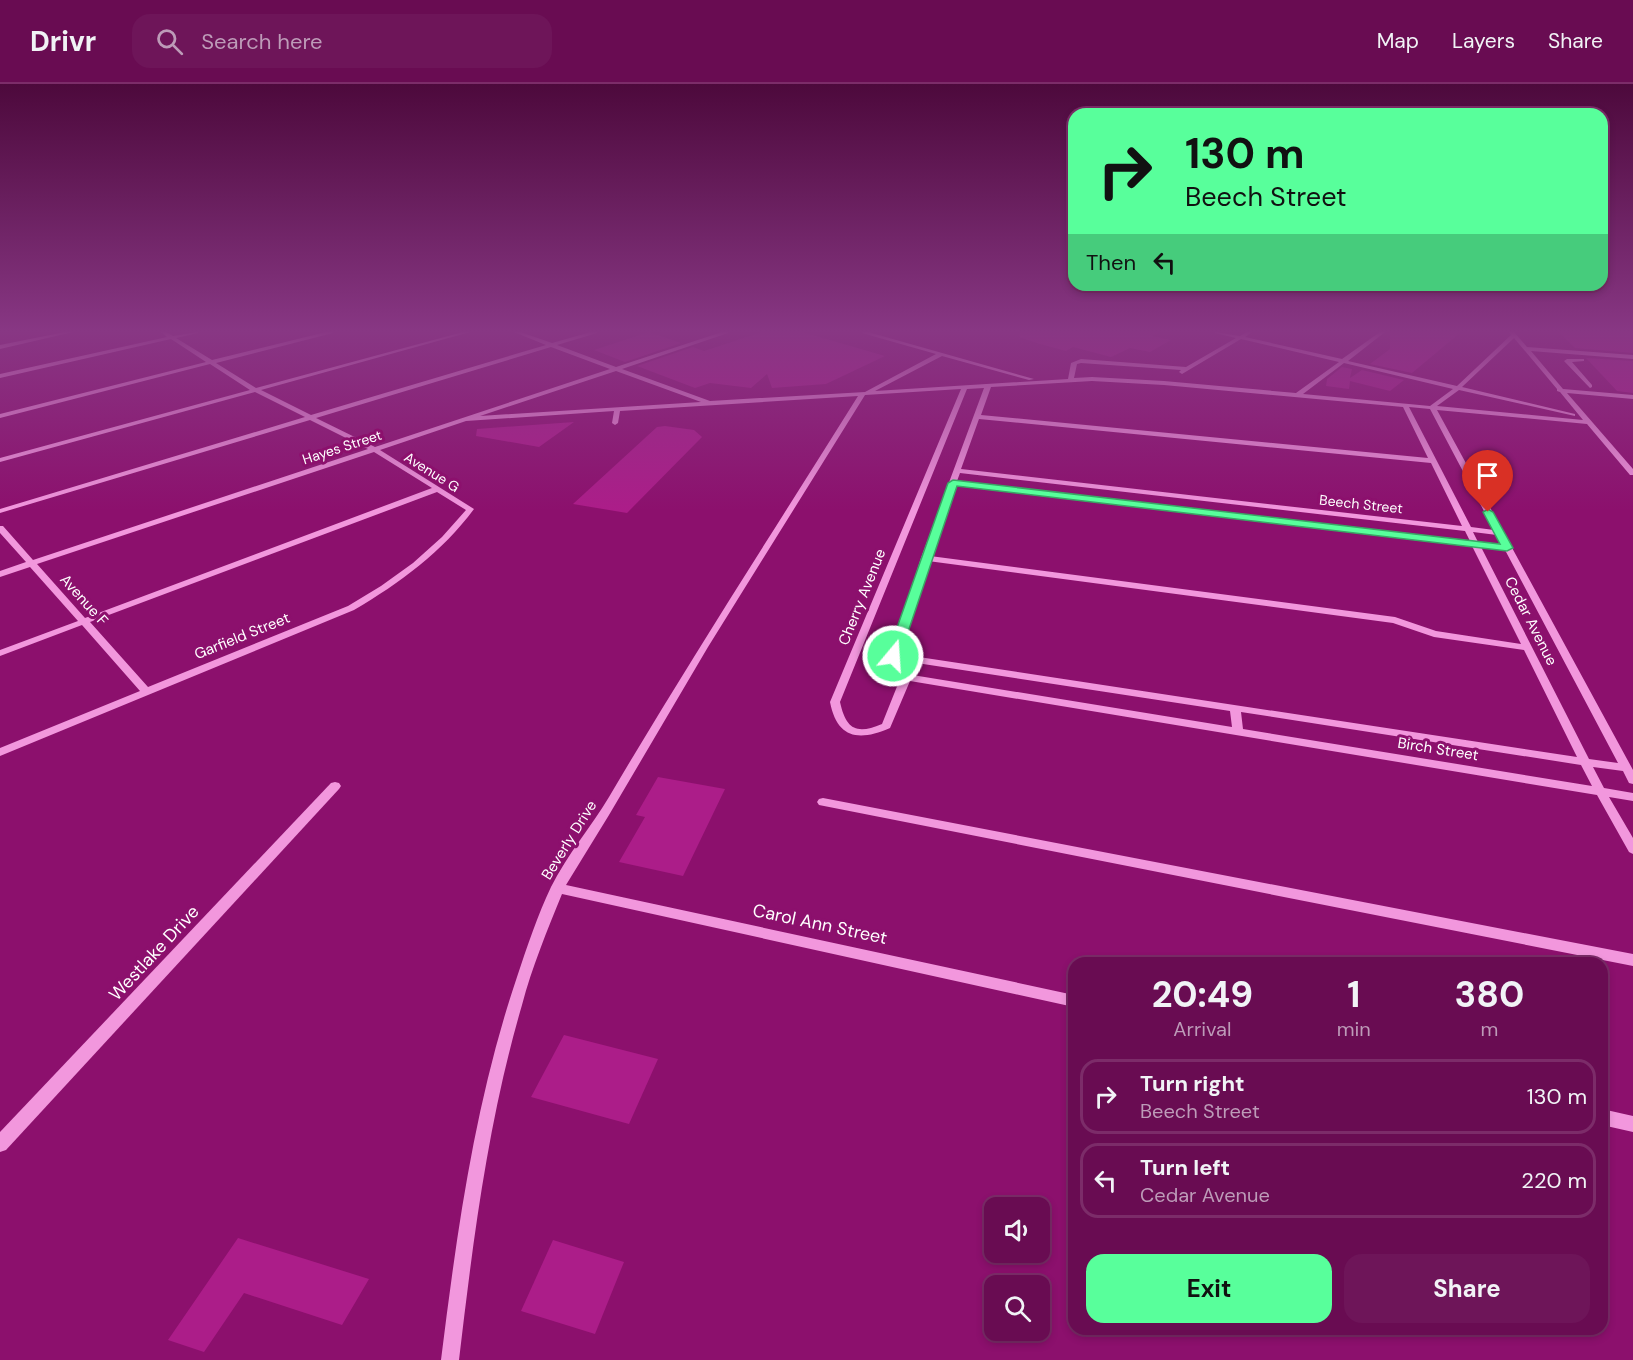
<!DOCTYPE html>
<style>
:root{--surface:#690c52;--page:#6e1559;--text:#f1f3f6;--muted:#bd9bb8;--line:#7c2c69;--accent:#58ff9b}
body{margin:0;font-family:"DM Sans",sans-serif;background:var(--page);color:var(--text);height:100vh;display:flex;flex-direction:column;font-size:22px;white-space:nowrap}
*{box-sizing:border-box;margin:0}
p{font-size:20px;color:var(--muted)}
.icon{flex:none;width:33px;height:33px;fill:none;stroke:currentColor;stroke-width:2;stroke-linecap:round;stroke-linejoin:round}
.map{position:relative;flex:1;overflow:hidden}
.side{position:absolute;left:1068px;top:873px;width:540px;height:378px;display:flex;flex-direction:column;background:var(--surface);border-radius:18px;box-shadow:0 3px 9px #0003,0 0 0 2px var(--line)}
.side>*{flex:none}
.guide{position:absolute;left:1068px;top:24px;width:540px;height:183px;border-radius:18px;box-shadow:0 3px 9px #0003,0 0 0 2px var(--line);background:#58ff9b;color:#111;overflow:hidden}
.buttons{position:absolute;left:984px;top:1113px;display:grid;gap:12px}
.buttons a{display:grid;place-items:center;width:66px;height:66px;border-radius:12px;background:var(--surface);box-shadow:0 3px 9px #0003,0 0 0 2px var(--line);font-size:30px}
.pin{position:absolute;display:grid;place-items:center;width:51px;height:51px;color:#fff;margin:-62px -26px;border-radius:50% 50% 50% 0;rotate:-45deg;box-shadow:0 0 6px #0007}
.pin .icon{rotate:45deg}
.me{position:absolute;width:66px;margin:-33px;rotate:18deg;stroke-linejoin:round;filter:drop-shadow(0 0 4px #0008)}
.turn{display:flex;align-items:center;gap:21px;height:126px;padding:0 18px;font-size:27px}
.turn .icon{width:78px;height:78px;stroke-width:2.5}
.turn b{display:block;font-size:42px;line-height:51px}
.then{display:flex;align-items:center;height:57px;padding:0 18px;background:#0003;gap:12px;font-size:22px}
.eta{display:flex;justify-content:space-evenly;align-items:center;height:102px;text-align:center}
.eta b{font-size:36px;font-weight:700;line-height:42px}
.action{display:flex;gap:12px;margin-top:auto;padding:12px 18px}
.action a{flex:1;height:69px;border-radius:18px;background:var(--accent);color:#111;font-size:24px;font-weight:700;line-height:69px;text-align:center}
.action a+a{background:var(--page);color:var(--text)}
ul{padding:0;list-style:none}
li{display:flex;align-items:center;gap:18px;height:75px;margin:0 12px 9px;padding:0 6px;border:3px solid var(--line);border-radius:18px}
li div{flex:1}
li b{display:block;font-size:22px}
li em{font-style:normal}
header{display:flex;align-items:center;gap:36px;box-sizing:border-box;height:84px;padding:0 30px;background:var(--surface);border-bottom:2px solid var(--line)}
header strong{font-size:28px}
nav{display:flex;gap:33px;margin-inline-start:auto;font-size:21px}
.search{width:420px;height:54px;background:var(--page);display:flex;align-items:center;gap:15px;box-sizing:border-box;padding:0 21px;border-radius:18px;color:var(--muted);font-size:22px}
.map>svg:first-child{display:block}
.building{fill:#ac1d89}
.lines{fill:none;stroke-linecap:round;stroke-linejoin:round}
.minor{fill:#f297dd;fill-rule:evenodd}
.route{fill:#58ff9b;stroke:#39a665;stroke-width:1.5}
.labels{text-anchor:middle;dominant-baseline:central;stroke-width:6;stroke-linejoin:round;paint-order:stroke}
.far-street-label{font-size:14px;fill:#fff;stroke:#8c106d}
.street-label{font-size:15px;fill:#fff;stroke:#8c106d}
.near-street-label{font-size:18px;fill:#fff;stroke:#8c106d}
</style>
<header>
<strong>Drivr</strong>
<div class="search"><svg class="icon" aria-label="search" viewBox="0 0 24 24"><circle cx="10" cy="10" r="6"/><path d="M15 15l6 6"/></svg>Search here</div>
<nav><a>Map</a><a>Layers</a><a>Share</a></nav>
</header>
<div class="map">
<svg width="1633" height="1276" viewBox="0 0 1633 1276">
<rect width="100%" height="100%" fill="#8c106d"/>
<g class="building">
<path d="M649 248 681 259 625 278 594 266Z"/>
<path d="M762 248H802L885 272 826 300 772 304 767 290 751 304 710 299 695 304 637 282 693 263 704 267Z"/>
<path d="M1020 248H1160L1152 252 1171 256 1150 268 1130 264 1111 273 1073 263 1066 267 1040 260 1019 253Z"/>
<path d="M1390 248H1461L1412 289 1370 280 1390 265Z"/>
<path d="M1559 248H1633V269L1575 264Z"/>
<path d="M1586 274 1633 277V309L1617 307Z"/>
<path d="M1342 283 1352 285 1350 294 1362 286 1404 296 1390 307 1350 297 1349 305 1326 302 1327 295Z"/>
<path d="M574 338 539 363 476 352 477 345Z"/>
<path d="M665 342 694 346 702 353 627 429 573 420 657 343Z"/>
<path d="M658 693 725 705 683 792 619 778 645 733 636 731Z"/>
<path d="M564 951 658 975 629 1040 531 1013Z"/>
<path d="M238 1154 369 1195 342 1241 244 1209 204 1268 168 1256Z"/>
<path d="M553 1156 624 1178 595 1250 521 1227Z"/>
</g>
<g class="lines">
<g class="minor">
<path d="M65 248H73L0 265V261Z"/>
<path d="M161 248H166L173 252 198 248V249L176 254 212 276 326 248H333V249L216 279 256 304 463 248H470L261 306 311 331 546 261 514 248H520L552 259 591 248H597V249L557 261 616 283 722 248H728V249L622 285 710 317 865 308 936 270 862 249V248H868L1034 295 1029 296 942 272 875 307 1068 295 1071 279 1081 275 1186 283 1236 254 1215 249V248L1240 252 1247 248H1252L1245 253 1342 275 1380 248H1385L1348 277 1457 302 1511 251 1509 248H1514L1527 263 1633 271V275L1531 267 1563 305 1633 311V315L1567 309 1633 385V391H1630L1587 340 1437 326 1633 686V700L1629 699 1623 687 1593 683 1604 704 1633 709V717L1609 713 1633 754V770L1629 768 1597 711 910 597 890 644C858 658 837 654 830 618L961 305 865 311 708 563 609 731 566 801 1074 911V923L562 810C547 847 532 883 522 921 488 1037 473 1157 459 1276H441C457 1147 475 1017 517 893 527 863 538 830 551 803 567 771 591 743 609 713 689 577 775 445 858 312L620 327 618 339 615 341 612 339 614 327 466 337 380 366 474 425C442 468 400 499 354 526L0 672V664L140 607 82 541 0 572V566L78 537 30 483 0 493V487L26 478 0 449V442H3L33 476 368 365 310 336 0 429V425L305 333 255 308 0 378V374L250 306 210 280 0 334V330L206 278 171 255 0 294V290L167 253ZM1514 254 1557 305V307L1560 308 1583 336 1437 322 1459 306 1575 332V330L1462 303ZM1241 255 1339 278 1296 309 1164 297 1092 293 1074 294 1077 280 1081 279 1181 286 1179 288 1182 290ZM551 263 610 285 375 363 316 334ZM1344 279 1453 305 1430 322 1303 310ZM616 287 701 318 480 332ZM1092 297 1164 301 1403 323 1428 374 981 331 991 303ZM984 304 921 474 883 590 885 592 900 595 882 640C856 651 846 645 840 618L967 305ZM1409 323 1430 325 1494 446 1471 443ZM979 335 1431 379 1462 442 961 385ZM374 368 432 404 85 534 37 480ZM960 389 1465 447 1470 457 957 397ZM955 401 1472 462 1521 560 1436 547 1395 533 930 472ZM437 408 466 426 442 453 413 479 381 502 348 522 148 603 90 538ZM1473 448 1497 451 1502 461 1478 458ZM1481 463 1505 466 1618 679 1589 675ZM928 477 1393 539 1434 553 1524 566 1577 673 899 570ZM897 576 1230 627 1232 643 894 588ZM1241 628 1581 681 1592 702 1243 645Z"/>
<path d="M1584 275V277L1572 278 1592 301V303L1590 304 1564 277 1567 275Z"/>
<path d="M335 698 339 699 341 702 339 705 6 1066 0 1068V1048L331 699Z"/>
<path d="M823 714 1633 870V882L819 721 817 718 819 715Z"/>
<path d="M1602 1025 1633 1032V1048L1602 1041Z"/>
</g>
</g>
<linearGradient id="sky" x2="0" y2="1"><stop stop-color="#4d093c"/><stop offset="0.58" stop-color="#883784"/><stop offset="1" stop-color="#883784" stop-opacity="0"/></linearGradient>
<rect width="1633" height="426" fill="url(#sky)"/>
<path class="route" d="M953 396 1500 460 1483 428 1488 425 1493 428 1513 464 1507 467 957 402 900 572 898 574H889L887 572 948 399Z"/>
<g class="labels">
<g class="far-street-label">
<text transform="translate(342 363) rotate(-18)">Hayes Street</text>
<text transform="translate(432 388) rotate(32)">Avenue G</text>
<text transform="translate(1361 420) rotate(6)">Beech Street</text>
</g>
<g class="street-label">
<text transform="translate(862 513) rotate(-68)">Cherry Avenue</text>
<text transform="translate(84 516) rotate(48)">Avenue F</text>
<text transform="translate(1531 537) rotate(63)">Cedar Avenue</text>
<text transform="translate(242 552) rotate(-22)">Garfield Street</text>
<text transform="translate(1438 665) rotate(9)">Birch Street</text>
<text transform="translate(569 756) rotate(-58)">Beverly Drive</text>
</g>
<g class="near-street-label">
<text transform="translate(820 840) rotate(12)">Carol Ann Street</text>
<text transform="translate(154 869) rotate(-47)">Westlake Drive</text>
</g>
</g>
</svg>
<div class="buttons">
<a><svg class="icon" aria-label="sound" viewBox="0 0 24 24"><path d="M4 9h4l5-4v14l-5-4H4zM17 9q2 3 0 6"/></svg></a>
<a><svg class="icon" aria-label="search" viewBox="0 0 24 24"><circle cx="10" cy="10" r="6"/><path d="M15 15l6 6"/></svg></a>
</div>
<div class="pin" style="left:1488px;top:428px;background:#d93025"><svg class="icon" aria-label="arrive" viewBox="0 0 24 24"><path d="M6 21V4h12l-3 4 3 4H6"/></svg></div>
<svg class="me" style="left:893px;top:572px" viewBox="-20 -20 40 40"><circle r="17" fill="#58ff9b" stroke="#fff" stroke-width="3"/><path d="M0-11L8 9 0 5-8 9z" fill="#fff"/></svg>
<div class="guide">
<div class="turn"><svg class="icon" aria-label="right" viewBox="0 0 24 24"><path d="M7 20v-9h11M14 6l5 5-5 5"/></svg><div><b>130 m</b>Beech Street</div></div>
<div class="then">Then<svg class="icon" aria-label="left" viewBox="0 0 24 24"><path d="M17 20v-9H6M10 6l-5 5 5 5"/></svg></div>
</div>
<section class="side">
<div class="eta">
<div><b>20:49</b><p>Arrival</p></div>
<div><b>1</b><p>min</p></div>
<div><b>380</b><p>m</p></div>
</div>
<ul>
<li><svg class="icon" aria-label="right" viewBox="0 0 24 24"><path d="M7 20v-9h11M14 6l5 5-5 5"/></svg><div><b>Turn right</b><p>Beech Street</p></div><em>130 m</em></li>
<li><svg class="icon" aria-label="left" viewBox="0 0 24 24"><path d="M17 20v-9H6M10 6l-5 5 5 5"/></svg><div><b>Turn left</b><p>Cedar Avenue</p></div><em>220 m</em></li>
</ul>
<div class="action"><a>Exit</a><a>Share</a></div>
</section>
</div>
